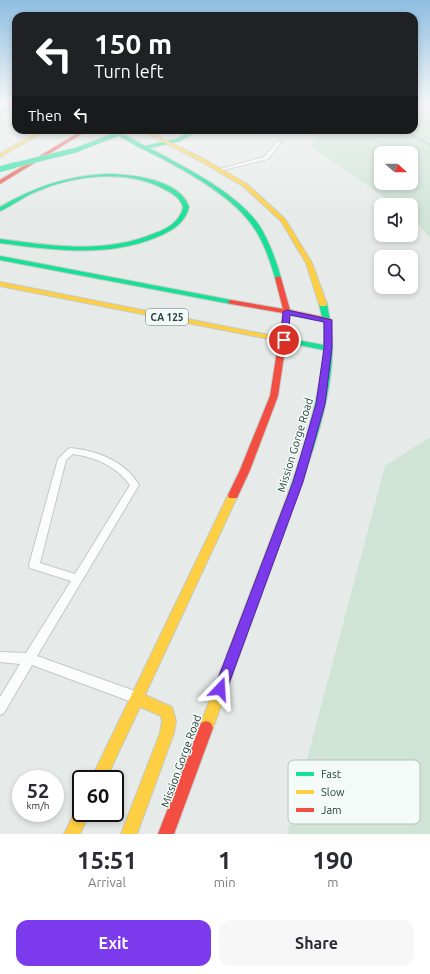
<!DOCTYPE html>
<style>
:root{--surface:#fff;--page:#f7f7f7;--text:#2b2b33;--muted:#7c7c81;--accent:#7c3aed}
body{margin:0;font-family:Ubuntu,sans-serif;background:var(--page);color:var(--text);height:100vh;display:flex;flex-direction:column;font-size:15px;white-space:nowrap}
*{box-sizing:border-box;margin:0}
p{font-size:13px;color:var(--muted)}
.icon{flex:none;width:22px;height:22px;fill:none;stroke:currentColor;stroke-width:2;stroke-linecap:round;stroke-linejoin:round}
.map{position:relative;height:834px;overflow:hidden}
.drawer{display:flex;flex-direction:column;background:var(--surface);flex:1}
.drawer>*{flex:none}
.guide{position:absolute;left:12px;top:12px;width:406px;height:122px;border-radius:12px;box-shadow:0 2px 6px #0003;background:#202124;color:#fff;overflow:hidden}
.needle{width:26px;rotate:110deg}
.buttons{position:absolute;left:374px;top:146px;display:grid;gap:8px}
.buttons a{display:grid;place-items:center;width:44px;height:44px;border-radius:8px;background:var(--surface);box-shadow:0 2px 6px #0003;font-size:20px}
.speed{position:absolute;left:12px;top:770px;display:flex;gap:8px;font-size:20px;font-weight:700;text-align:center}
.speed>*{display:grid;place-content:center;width:52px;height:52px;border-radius:50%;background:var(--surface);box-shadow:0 2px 6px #0003;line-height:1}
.speed small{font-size:10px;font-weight:400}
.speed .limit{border:2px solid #111;border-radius:6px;background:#fff;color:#111}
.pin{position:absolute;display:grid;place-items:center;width:34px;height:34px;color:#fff;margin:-17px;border:2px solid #fff;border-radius:50%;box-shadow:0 1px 4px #0007}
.me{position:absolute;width:44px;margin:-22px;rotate:20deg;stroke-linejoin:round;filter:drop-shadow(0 0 3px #0008)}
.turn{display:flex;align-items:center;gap:14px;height:84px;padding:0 16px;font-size:18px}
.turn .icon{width:52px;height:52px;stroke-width:2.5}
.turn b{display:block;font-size:28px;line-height:34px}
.then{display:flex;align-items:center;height:38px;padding:0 16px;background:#0003;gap:8px;font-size:15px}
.eta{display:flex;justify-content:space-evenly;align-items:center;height:68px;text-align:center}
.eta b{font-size:24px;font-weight:700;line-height:28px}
.cta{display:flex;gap:8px;margin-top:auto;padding:8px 16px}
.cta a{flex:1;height:46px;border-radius:12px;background:var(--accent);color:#fff;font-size:16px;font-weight:700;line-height:46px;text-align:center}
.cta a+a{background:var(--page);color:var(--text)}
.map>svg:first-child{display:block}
.green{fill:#cfe4d7;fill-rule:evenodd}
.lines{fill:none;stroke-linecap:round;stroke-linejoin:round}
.stream{fill:#a7cdd9;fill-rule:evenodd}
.lane-casing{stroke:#c3c8c6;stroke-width:2}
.fast-casing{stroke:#c2cac8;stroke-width:2}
.slow-casing{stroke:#c2cac8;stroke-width:2}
.jam-casing{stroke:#c2cac8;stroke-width:2}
.lane{fill:#fbfcfc;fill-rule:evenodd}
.fast{fill:#16e098;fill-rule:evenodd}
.slow{fill:#ffcf43;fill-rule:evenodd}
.jam{fill:#f24e42;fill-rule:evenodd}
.fast-bridge-far1-casing{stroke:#c2cac8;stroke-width:5.5;stroke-linecap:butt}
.fast-bridge-casing{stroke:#c2cac8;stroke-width:6;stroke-linecap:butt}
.fast-bridge-far1{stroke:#16e098;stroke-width:4.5}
.fast-bridge{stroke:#16e098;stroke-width:5.5}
.route{fill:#7c3aed;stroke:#51269a}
.labels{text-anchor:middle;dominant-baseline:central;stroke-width:3;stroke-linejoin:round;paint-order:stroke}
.shield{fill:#f4faf8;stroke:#627774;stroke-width:1}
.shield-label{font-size:10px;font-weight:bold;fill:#233f3b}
.street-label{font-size:11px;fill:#233f3b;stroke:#f4faf8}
.key{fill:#f4faf8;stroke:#b5c2bf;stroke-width:1}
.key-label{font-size:11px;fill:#233f3b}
</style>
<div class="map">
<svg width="430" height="834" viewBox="0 0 430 834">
<rect width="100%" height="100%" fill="#e6ebe9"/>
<g class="green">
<path d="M414 103H430V238L411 215V205H396L310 146 315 139 312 130H414ZM381 153H411V183H381Z"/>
<path d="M430 437V834H287L385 466Z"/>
</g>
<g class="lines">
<path class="stream" d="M402 130H405L430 144V146Z"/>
<g class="lane-casing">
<g id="lane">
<path d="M16 119V121L0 126V124Z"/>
<path d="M278 141 281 142 268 159 219 171 217 170 264 157Z"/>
<path d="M71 448C97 451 125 461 139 485L37 656 132 690 136 692 138 696 136 700 132 702 32 665 4 713 0 715V697L20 664 0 662V652L26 653 71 581 30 568 29 565 58 459 68 449ZM73 454C95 457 116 466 130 485L75 574 40 563 66 460Z"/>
</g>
</g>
<g class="fast-casing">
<g id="fast">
<path d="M16 107V109L0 113V111Z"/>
<path d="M111 130H116L145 146 176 139 194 130H199L180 141 149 148C183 166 237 193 259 225 269 241 276 260 281 278L280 279H276L275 278C270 260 263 240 252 225 233 197 188 172 159 157 143 149 125 141 111 130Z"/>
<path d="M106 174C130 174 180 179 189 207 185 223 172 231 157 237 106 258 53 250 0 243V239C51 246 104 254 153 234 167 229 180 222 183 207 180 196 168 191 158 186 121 169 72 176 35 192 23 197 12 206 0 211V207C34 187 67 176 106 174Z"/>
<path d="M0 256 231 300 235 302 231 304 0 260Z"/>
<path d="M320 302H326L327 304C328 311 330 318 331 325 338 380 316 443 298 494L297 497H289L288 494C305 447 319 400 324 350L284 342 280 340 284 338 324 345V325L319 304Z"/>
</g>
</g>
<g class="slow-casing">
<g id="slow">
<path d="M42 130H47L0 157V154Z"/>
<path d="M140 130H145L204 159 247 184 285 219 312 263 327 304 326 306H320L319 304 306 263 281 221 243 186 200 161Z"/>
<path d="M0 282 284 338 288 340 284 342 0 286Z"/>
<path d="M293 490 297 491 298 494 213 728 211 733 206 735 201 733 199 728 288 494 289 491Z"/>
<path d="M233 491 237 492 238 495 145 695 172 707 176 721 174 733 137 834H121L160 733 162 721 161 716 140 707 106 779H91L228 495 229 492Z"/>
<path d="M81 806V813H90L80 834H64L77 808Z"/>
</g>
</g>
<g class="jam-casing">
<g id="jam">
<path d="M83 130H88L0 184V180Z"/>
<path d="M278 276 281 278 290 310 328 318 332 320 328 322 290 315 278 396 250 470 237 498H229L228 495 240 470 270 396 283 313 231 304 227 302 231 300 283 309 275 278Z"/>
<path d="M206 721 211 723 213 728 174 834H158L201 723Z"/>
</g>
</g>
<use href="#lane" class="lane"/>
<use href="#fast" class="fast"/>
<use href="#slow" class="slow"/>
<use href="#jam" class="jam"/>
<g class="fast-bridge-far1-casing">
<path id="fast-bridge-far1" d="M11 166 76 150 128 130"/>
</g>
<g class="fast-bridge-casing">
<path id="fast-bridge" d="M0 169 15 165"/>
</g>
<use href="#fast-bridge-far1" class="fast-bridge-far1"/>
<use href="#fast-bridge" class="fast-bridge"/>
</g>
<linearGradient id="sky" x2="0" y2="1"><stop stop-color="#8ebee2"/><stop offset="0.47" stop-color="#f4f6f5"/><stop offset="1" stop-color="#f4f6f5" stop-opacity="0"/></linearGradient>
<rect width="430" height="219" fill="url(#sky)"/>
<path class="route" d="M287 310 332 320V348L325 404 303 482 227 689 225 694 220 696 216 694 214 689 293 482 316 404 324 348V322L290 315 288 340 281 342 283 312Z"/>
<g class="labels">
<rect class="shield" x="146" y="309" width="42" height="16" rx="3"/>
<g class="shield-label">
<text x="167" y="317">CA 125</text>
</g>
<g class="street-label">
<text transform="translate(295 445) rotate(-73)">Mission Gorge Road</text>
<text transform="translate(181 761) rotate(-70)">Mission Gorge Road</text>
</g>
</g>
<rect x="288" y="760" width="132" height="64" rx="6" class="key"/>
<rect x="296" y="772" width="18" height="4" fill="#16e098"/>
<rect x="296" y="790" width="18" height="4" fill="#ffcf43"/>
<rect x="296" y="808" width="18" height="4" fill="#f24e42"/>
<g class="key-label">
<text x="321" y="778">Fast</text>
<text x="321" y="796">Slow</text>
<text x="321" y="814">Jam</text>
</g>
</svg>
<div class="buttons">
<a><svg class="needle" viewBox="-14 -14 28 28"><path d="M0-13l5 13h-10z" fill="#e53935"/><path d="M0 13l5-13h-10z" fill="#7c7c81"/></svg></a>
<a><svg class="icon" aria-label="sound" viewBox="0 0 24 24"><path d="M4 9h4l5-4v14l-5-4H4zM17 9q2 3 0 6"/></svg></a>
<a><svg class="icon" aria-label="search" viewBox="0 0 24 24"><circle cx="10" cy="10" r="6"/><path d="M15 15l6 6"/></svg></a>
</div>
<div class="speed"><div>52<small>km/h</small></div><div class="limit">60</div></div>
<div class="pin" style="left:284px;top:340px;background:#d93025"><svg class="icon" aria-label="arrive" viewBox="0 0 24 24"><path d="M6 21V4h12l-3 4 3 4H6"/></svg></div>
<svg class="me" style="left:220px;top:689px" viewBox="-20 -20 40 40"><path d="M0-17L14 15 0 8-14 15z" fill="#7c3aed" stroke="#fff" stroke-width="4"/></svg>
<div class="guide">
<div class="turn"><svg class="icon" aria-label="left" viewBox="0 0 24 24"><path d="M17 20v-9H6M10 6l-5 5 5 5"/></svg><div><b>150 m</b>Turn left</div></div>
<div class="then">Then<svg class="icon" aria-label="left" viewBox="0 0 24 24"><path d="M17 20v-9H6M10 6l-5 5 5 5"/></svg></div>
</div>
</div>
<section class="drawer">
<div class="eta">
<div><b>15:51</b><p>Arrival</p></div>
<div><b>1</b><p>min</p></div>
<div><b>190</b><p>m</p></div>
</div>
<div class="cta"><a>Exit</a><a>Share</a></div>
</section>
